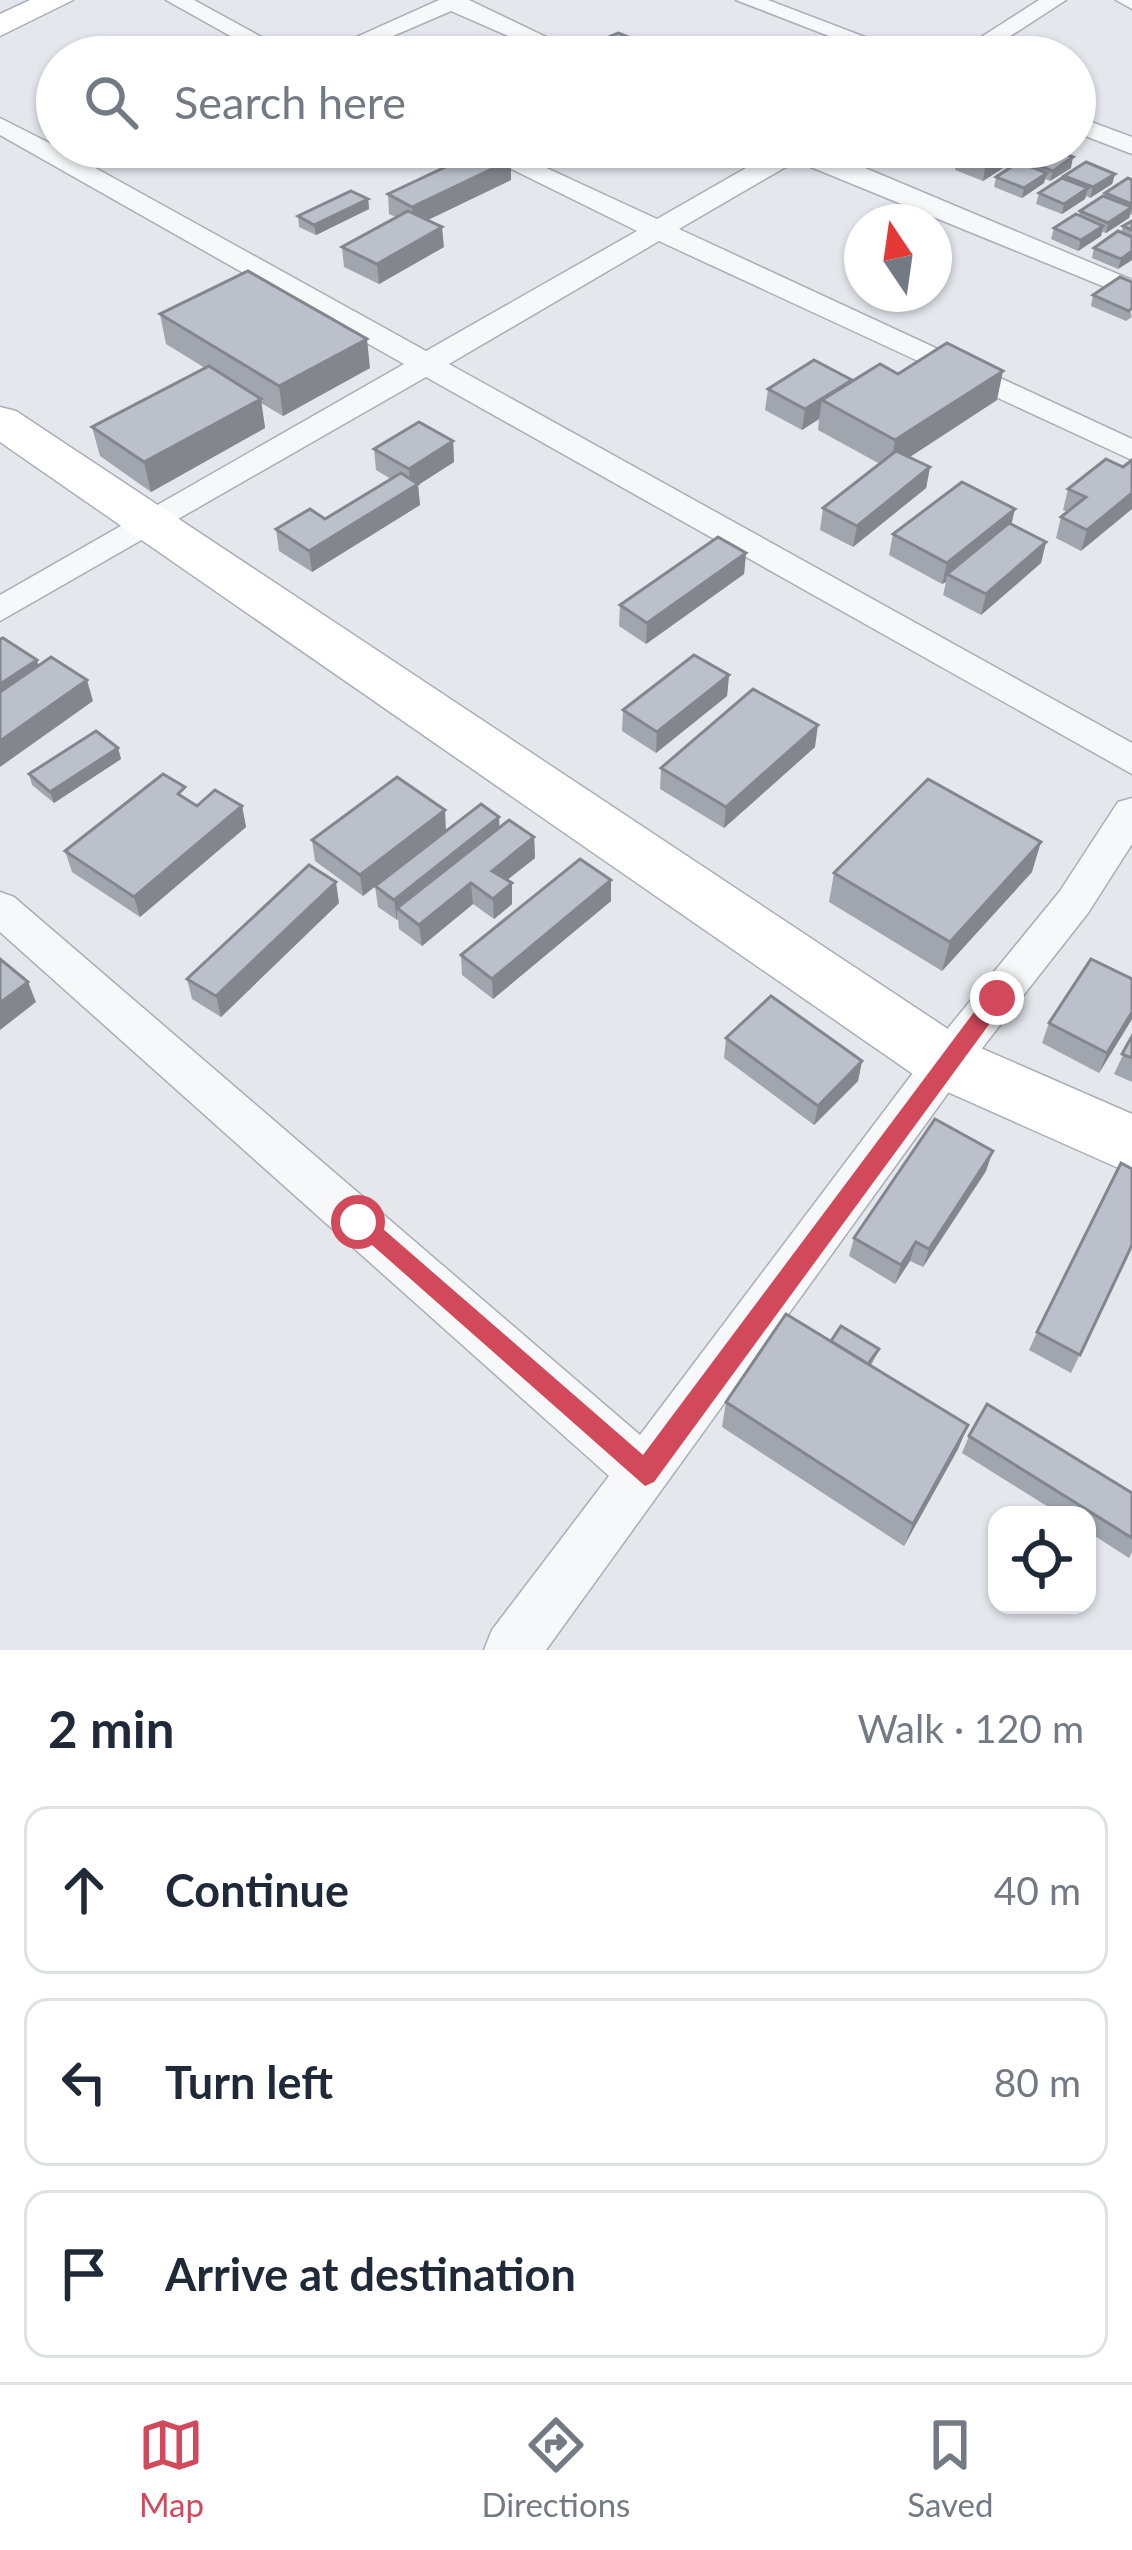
<!DOCTYPE html>
<html lang="en">
<head>
<meta charset="utf-8">
<style>
	:root { --surface:#fff; --page:#f6f6f7; --text:#1f2937; --muted:#747a83; --line:#e0e1e3; --accent:#d1495b }
	body { margin:0; font-family:Lato,sans-serif; background:var(--page); color:var(--text) }
	.controls { position:absolute; right:36px; bottom:36px; display:grid; overflow:hidden; border-radius:24px; box-shadow:0 3px 9px #0004 }
	.controls button { width:108px; height:108px; display:grid; place-items:center; padding:0; border:0; border-bottom:3px solid var(--line); background:var(--surface); color:var(--text); font:60px sans-serif }
	.compass { position:absolute; left:844px; top:204px; width:108px; height:108px; border-radius:50%; background:var(--surface); box-shadow:0 3px 9px #0004; rotate:347deg }
	.stop { position:absolute; width:36px; height:36px; margin:-27px; border:9px solid #d1495b; border-radius:50%; background:#fff }
	.stop.end { background:#d1495b; border-color:#fff; box-shadow:0 3px 12px #0008 }
	.list { margin:0; padding:0; list-style:none }
	h2 { display:flex; justify-content:space-between; align-items:center; height:156px; margin:0; padding:0 48px; font-size:51px }
	h2 small { font-size:39px; font-weight:400; color:var(--muted) }
	.list li { display:grid; grid-template-columns:78px 1fr auto; gap:36px; align-items:center; box-sizing:border-box; height:168px; margin:0 24px 24px; padding:0 24px; border:3px solid var(--line); border-radius:24px }
	.list b { display:block; font-size:45px; white-space:nowrap }
	.list em { font-size:39px; font-style:normal; color:var(--muted) }
	.icon { flex:none; width:66px; height:66px; fill:none; stroke:currentColor; stroke-width:2; stroke-linecap:round; stroke-linejoin:round }
	.map { position:relative; flex:none; width:1132px; height:1650px; overflow:hidden }
	.search { position:absolute; background:var(--surface); box-shadow:0 3px 9px #0004; left:36px; right:36px; top:36px; height:132px; display:flex; align-items:center; gap:30px; box-sizing:border-box; padding:0 42px; border-radius:66px; color:var(--muted); font-size:45px }
	.sheet { height:732px; background:var(--surface) }
	nav { display:flex; justify-content:space-around; align-items:center; box-sizing:border-box; height:168px; border-top:3px solid var(--line); background:var(--surface); font-size:33px; color:var(--muted) }
	nav a { display:grid; justify-items:center; gap:6px }
	nav .on { color:var(--accent) }
	.map>svg:first-child { display:block }
	.lines { fill:none; stroke-linecap:round; stroke-linejoin:round }
	.street-casing { stroke:#a9aeb7; stroke-width:3 }
	.secondary-casing { stroke:#a9aeb7; stroke-width:3 }
	.street { fill:#f7f8fa; fill-rule:evenodd }
	.secondary { fill:#fff; fill-rule:evenodd }
	.wall { fill:#a1a5ae }
	.shaded-wall { fill:#83868d }
	.building { fill:#bbc0ca; stroke:#83868d; stroke-width:3 }
	.route { fill:#d1495b }
</style>
</head>
<body>
<div class="map">
<svg width="1132" height="1650" viewBox="0 0 1132 1650">
	<rect width="100%" height="100%" fill="#e4e7ec"/>
	<g class="lines">
		<g class="street-casing">
			<g id="street">
				<path d="M166,0h28l104,57h-30z"/>
				<path d="M439,0h30l119,57h-32l-105,-46 -107,46h-32z"/>
				<path d="M736,0h32l149,57h-34z"/>
				<path d="M1039,0h27l-88,57h-28z"/>
				<path d="M1116,0h16v9z"/>
				<path d="M1075,116l57,21v17l-57,-22z"/>
				<path d="M0,118l71,36 18,-7h35l-34,18 336,186 211,-120 -170,-84h34l156,72 117,-67 -4,-5h45l317,133v18l-336,-137 -117,68 453,210v21l-473,-219 -210,123 683,379v31l-706,-397 -426,244v-26l404,-231 -404,-229z"/>
				<path d="M1132,798v46l-44,69 -127,162 -415,575h-62l8,-20 117,-154 -609,-544v-40l14,5 626,538 291,-386 129,-158 58,-89z"/>
			</g>
		</g>
		<g class="secondary-casing">
			<g id="secondary">
				<path d="M30,0h43l-73,36v-22z"/>
				<path d="M0,407l16,4 953,632 163,71v60l-209,-93 -923,-639z"/>
			</g>
		</g>
		<use href="#street" class="street"/>
		<use href="#secondary" class="secondary"/>
	</g>
	<g class="wall">
		<path d="M604,39l31,11 -14,6 -17,-7z"/>
		<path d="M959,150l69,2 -45,29 -28,-11z"/>
		<path d="M511,160v20l-83,40 16,27 -65,37 -35,-17 -2,-20 54,-30 -7,-3 -1,-20z"/>
		<path d="M1023,160l48,8 -21,13 -5,-2 -1,4 -22,15 -28,-11 2,-10 26,-14z"/>
		<path d="M1115,174l-3,10 -22,14 -4,-2 -1,3 -23,15 -26,-10 3,-11 25,-14v-3z"/>
		<path d="M1132,180v35l-2,-1 -1,4 -23,15 -4,-1 -1,4 -23,15 -27,-12 3,-11 25,-13 1,-4 24,-15 1,-3z"/>
		<path d="M368,199l1,10 -53,26 -17,-8 -1,-11z"/>
		<path d="M1132,221v39l-14,9 -26,-11 2,-10 27,-15 2,-7z"/>
		<path d="M1120,277l12,40 -6,4 -35,-15 2,-11z"/>
		<path d="M160,314l210,54 -87,48 -22,-13 4,25 -114,64 -51,-36 -8,-29 113,-59 -39,-24z"/>
		<path d="M898,374l99,26 -88,57 21,10 -4,21 -73,59 -33,-17 3,-22 57,-44 -62,-34 1,-11 -17,11 -37,-20 3,-21z"/>
		<path d="M453,441l1,21 -36,23 2,20 -108,67 -33,-21 -3,-22 49,-10 66,-40 -15,-9 -2,-21z"/>
		<path d="M1123,467l-42,84 -25,-13 5,-21 6,-5 -4,-2 5,-21z"/>
		<path d="M1012,524l34,18 -5,21 -60,52 -38,-20 3,-13 -4,2 -53,-29 4,-21z"/>
		<path d="M746,553l-2,21 -98,70 -27,-18 1,-21z"/>
		<path d="M729,675l-2,21 -71,57 -34,-22 1,-21z"/>
		<path d="M815,747l-91,81 -64,-39 1,-21z"/>
		<path d="M118,748l3,11 -67,44 -22,-18 -3,-11z"/>
		<path d="M188,800l9,6h45l4,21 -106,90 -68,-45 -7,-21z"/>
		<path d="M500,827l34,10 1,21 -28,22 5,24 -18,15 -21,-15 -51,42 -23,-17 -1,-10 -1,1 -19,-13 -3,-21 -12,10 -48,-35 -3,-21z"/>
		<path d="M1032,872l-90,99 -113,-69 5,-29z"/>
		<path d="M611,880v21l-118,98 -31,-24 -1,-20z"/>
		<path d="M339,903l-118,114 -29,-18 -5,-20z"/>
		<path d="M1132,1019l-33,54 -57,-30 7,-20z"/>
		<path d="M1132,1036v46l-18,-8z"/>
		<path d="M726,1038l136,23 -4,20 -44,44 -90,-67z"/>
		<path d="M986,1171l-63,96 -13,-6 -15,23 -46,-28 5,-18z"/>
		<path d="M1132,1245l-61,128 -42,-23 8,-18z"/>
		<path d="M831,1341l48,8 -8,17 97,59 -10,24 -54,97 -182,-119 4,-25z"/>
		<path d="M969,1436l163,57v59l-3,6 -42,-27v-16h-26l-99,-62z"/>
	</g>
	<g class="shaded-wall">
		<path d="M636,40l-1,10 -14,6v-10z"/>
		<path d="M1008,147h21l-1,5 -45,29 3,-20z"/>
		<path d="M1073,157l-2,11 -21,13 3,-10z"/>
		<path d="M511,160v20l-98,47 -1,-20z"/>
		<path d="M1047,173l-3,10 -22,15 2,-10z"/>
		<path d="M1115,174l-3,10 -22,14 3,-11z"/>
		<path d="M1088,188l-3,11 -23,15 2,-10z"/>
		<path d="M368,199l1,10 -53,26 -2,-10z"/>
		<path d="M1132,207l-3,11 -23,15 2,-10z"/>
		<path d="M1103,226l-2,10 -23,15 3,-11z"/>
		<path d="M442,227l2,20 -65,37 -2,-20z"/>
		<path d="M1132,251v9l-14,9 3,-10z"/>
		<path d="M367,339l3,29 -87,48 -4,-30z"/>
		<path d="M1003,371l-6,29 -107,70 5,-30z"/>
		<path d="M852,380l-30,20 -3,19 -17,11 3,-21z"/>
		<path d="M261,399l4,29 -114,64 -7,-30z"/>
		<path d="M453,441l1,21 -36,23 2,20 -108,67 -3,-21 101,-62 -1,-20z"/>
		<path d="M930,467l-4,21 -73,59 4,-21z"/>
		<path d="M1132,493v16l-51,42 6,-21z"/>
		<path d="M1015,509l-5,21 -63,44 -1,8 -4,2 5,-21z"/>
		<path d="M1046,542l-5,21 -60,52 5,-21z"/>
		<path d="M746,553l-2,21 -98,70 1,-21z"/>
		<path d="M37,660l6,21 -43,29v-26z"/>
		<path d="M729,675l-2,21 -71,57 1,-21z"/>
		<path d="M87,680l6,21 -93,66v-26z"/>
		<path d="M818,725l-3,22 -91,81 2,-21z"/>
		<path d="M118,748l3,11 -67,44 -4,-11z"/>
		<path d="M242,806l4,21 -106,90 -6,-20z"/>
		<path d="M445,810l1,21 -83,65 -3,-21z"/>
		<path d="M499,817l1,21 -103,70v12l-3,-20z"/>
		<path d="M534,837l1,21 -42,33 -1,-20z"/>
		<path d="M1041,842l-9,30 -90,99 8,-29z"/>
		<path d="M611,880v21l-118,98 -1,-20z"/>
		<path d="M336,882l3,21 -118,114 -5,-21z"/>
		<path d="M471,883l2,21 -51,42 -3,-21z"/>
		<path d="M512,883v21l-18,15 -1,-20z"/>
		<path d="M28,982l8,20 -36,28v-27z"/>
		<path d="M1132,1012v7l-33,54 8,-20z"/>
		<path d="M862,1061l-4,20 -44,44 4,-19z"/>
		<path d="M993,1151l-7,20 -63,96 6,-18z"/>
		<path d="M916,1242l-6,19 -15,23 6,-19z"/>
		<path d="M968,1425l-10,24 -54,97 9,-22z"/>
	</g>
	<g class="building">
		<path d="M618,33l18,7 -15,6 -17,-7z"/>
		<path d="M964,147h44l-22,14 -27,-11z"/>
		<path d="M1042,147h3l28,10 -20,14 -30,-11z"/>
		<path d="M486,148l25,12 -99,47 -24,-13z"/>
		<path d="M1019,162l28,11 -23,15 -28,-11z"/>
		<path d="M1086,162l29,12 -22,13 -29,-11z"/>
		<path d="M1062,178l26,10 -24,16 -25,-11z"/>
		<path d="M1128,178l4,2v24l-27,-11z"/>
		<path d="M351,191l17,8 -54,26 -16,-9z"/>
		<path d="M1103,196l29,11 -24,16 -28,-12z"/>
		<path d="M408,211l34,16 -65,37 -35,-17z"/>
		<path d="M1076,214l27,12 -22,14 -27,-12z"/>
		<path d="M1132,221v9l-9,-4z"/>
		<path d="M1118,231l14,6v14l-11,8 -27,-11z"/>
		<path d="M248,271l119,68 -88,47 -119,-72z"/>
		<path d="M1120,277l12,5v26l-3,3 -36,-16z"/>
		<path d="M947,343l56,28 -108,69 -73,-40 58,-36 18,10z"/>
		<path d="M814,360l38,20 -47,29 -37,-20z"/>
		<path d="M209,366l52,33 -117,63 -52,-35z"/>
		<path d="M419,422l34,19 -44,28 -35,-20z"/>
		<path d="M896,451l34,16 -73,59 -34,-18z"/>
		<path d="M1106,459l17,8 9,-7v33l-45,37 -26,-13 25,-20 -18,-8z"/>
		<path d="M401,473l17,11 -109,67 -33,-22 34,-20 15,10z"/>
		<path d="M962,482l53,27 -68,54 -54,-29z"/>
		<path d="M1009,523l37,19 -60,52 -39,-20z"/>
		<path d="M718,537l28,16 -99,70 -27,-18z"/>
		<path d="M3,638l34,22 -37,24v-45z"/>
		<path d="M694,655l35,20 -72,57 -34,-22z"/>
		<path d="M51,657l36,23 -87,61v-49z"/>
		<path d="M753,689l65,36 -92,82 -65,-39z"/>
		<path d="M96,731l22,17 -68,44 -21,-18z"/>
		<path d="M163,774l22,13 -7,7 19,12 18,-16 27,16 -108,91 -69,-46z"/>
		<path d="M397,777l48,33 -85,65 -48,-35z"/>
		<path d="M928,779l113,63 -91,100 -116,-69z"/>
		<path d="M481,804l18,13 -105,83 -19,-14z"/>
		<path d="M509,820l25,17 -42,34 20,12 -19,16 -22,-16 -52,42 -22,-17z"/>
		<path d="M580,859l31,21 -119,99 -31,-24z"/>
		<path d="M309,865l27,17 -120,114 -29,-17z"/>
		<path d="M0,959l28,23 -28,21z"/>
		<path d="M1091,959l41,20v33l-25,41 -58,-30z"/>
		<path d="M771,996l91,65 -44,45 -92,-68z"/>
		<path d="M1132,1036v22l-10,-4z"/>
		<path d="M935,1119l58,32 -64,98 -13,-7 -15,23 -47,-27z"/>
		<path d="M1121,1163l11,6v76l-52,110 -43,-23z"/>
		<path d="M786,1314l182,111 -55,99 -187,-122z"/>
		<path d="M841,1326l38,23 -11,15 -37,-23z"/>
		<path d="M987,1404l145,89v45l-163,-102z"/>
	</g>
	<path class="route" d="M997,990l11,8 -4,6 -350,478 -9,4 -299,-264 4,-7h17l276,240 346,-463z"/>
</svg>
<div class="controls">
<button><svg class="icon" aria-label="locate" viewBox="0 0 24 24"><circle cx="12" cy="12" r="6"/><path d="M12 2v4M12 18v4M2 12h4M18 12h4"/></svg></button>
</div>
<svg class="compass" viewBox="-18 -18 36 36"><path d="M0-13l5 13h-10z" fill="#e53935"/><path d="M0 13l5-13h-10z" fill="#747a83"/></svg>
<div class="stop" style="left:358px;top:1222px"></div>
<div class="stop end" style="left:997px;top:998px"></div>
<div class="search"><svg class="icon" aria-label="search" viewBox="0 0 24 24"><circle cx="10" cy="10" r="6"/><path d="M15 15l6 6"/></svg>Search here</div>
</div>
<section class="sheet">
<h2>2 min<small>Walk · 120 m</small></h2>
<ul class="list">
<li><svg class="icon" aria-label="ahead" viewBox="0 0 24 24"><path d="M12 20V5M6 11l6-6 6 6"/></svg><div><b>Continue</b></div><em>40 m</em></li>
<li><svg class="icon" aria-label="left" viewBox="0 0 24 24"><path d="M17 20v-9H6M10 6l-5 5 5 5"/></svg><div><b>Turn left</b></div><em>80 m</em></li>
<li><svg class="icon" aria-label="arrive" viewBox="0 0 24 24"><path d="M6 21V4h12l-3 4 3 4H6"/></svg><div><b>Arrive at destination</b></div></li>
</ul>
</section>
<nav>
<a class="on"><svg class="icon" aria-label="map" viewBox="0 0 24 24"><path d="M3 6l6-2 6 2 6-2v14l-6 2-6-2-6 2zM9 4v14M15 6v14"/></svg>Map</a>
<a><svg class="icon" aria-label="directions" viewBox="0 0 24 24"><path d="M12 3l9 9-9 9-9-9zM9 14v-3h6M13 9l2 2-2 2"/></svg>Directions</a>
<a><svg class="icon" aria-label="saved" viewBox="0 0 24 24"><path d="M7 4h10v16l-5-4-5 4z"/></svg>Saved</a>
</nav>
</body>
</html>
